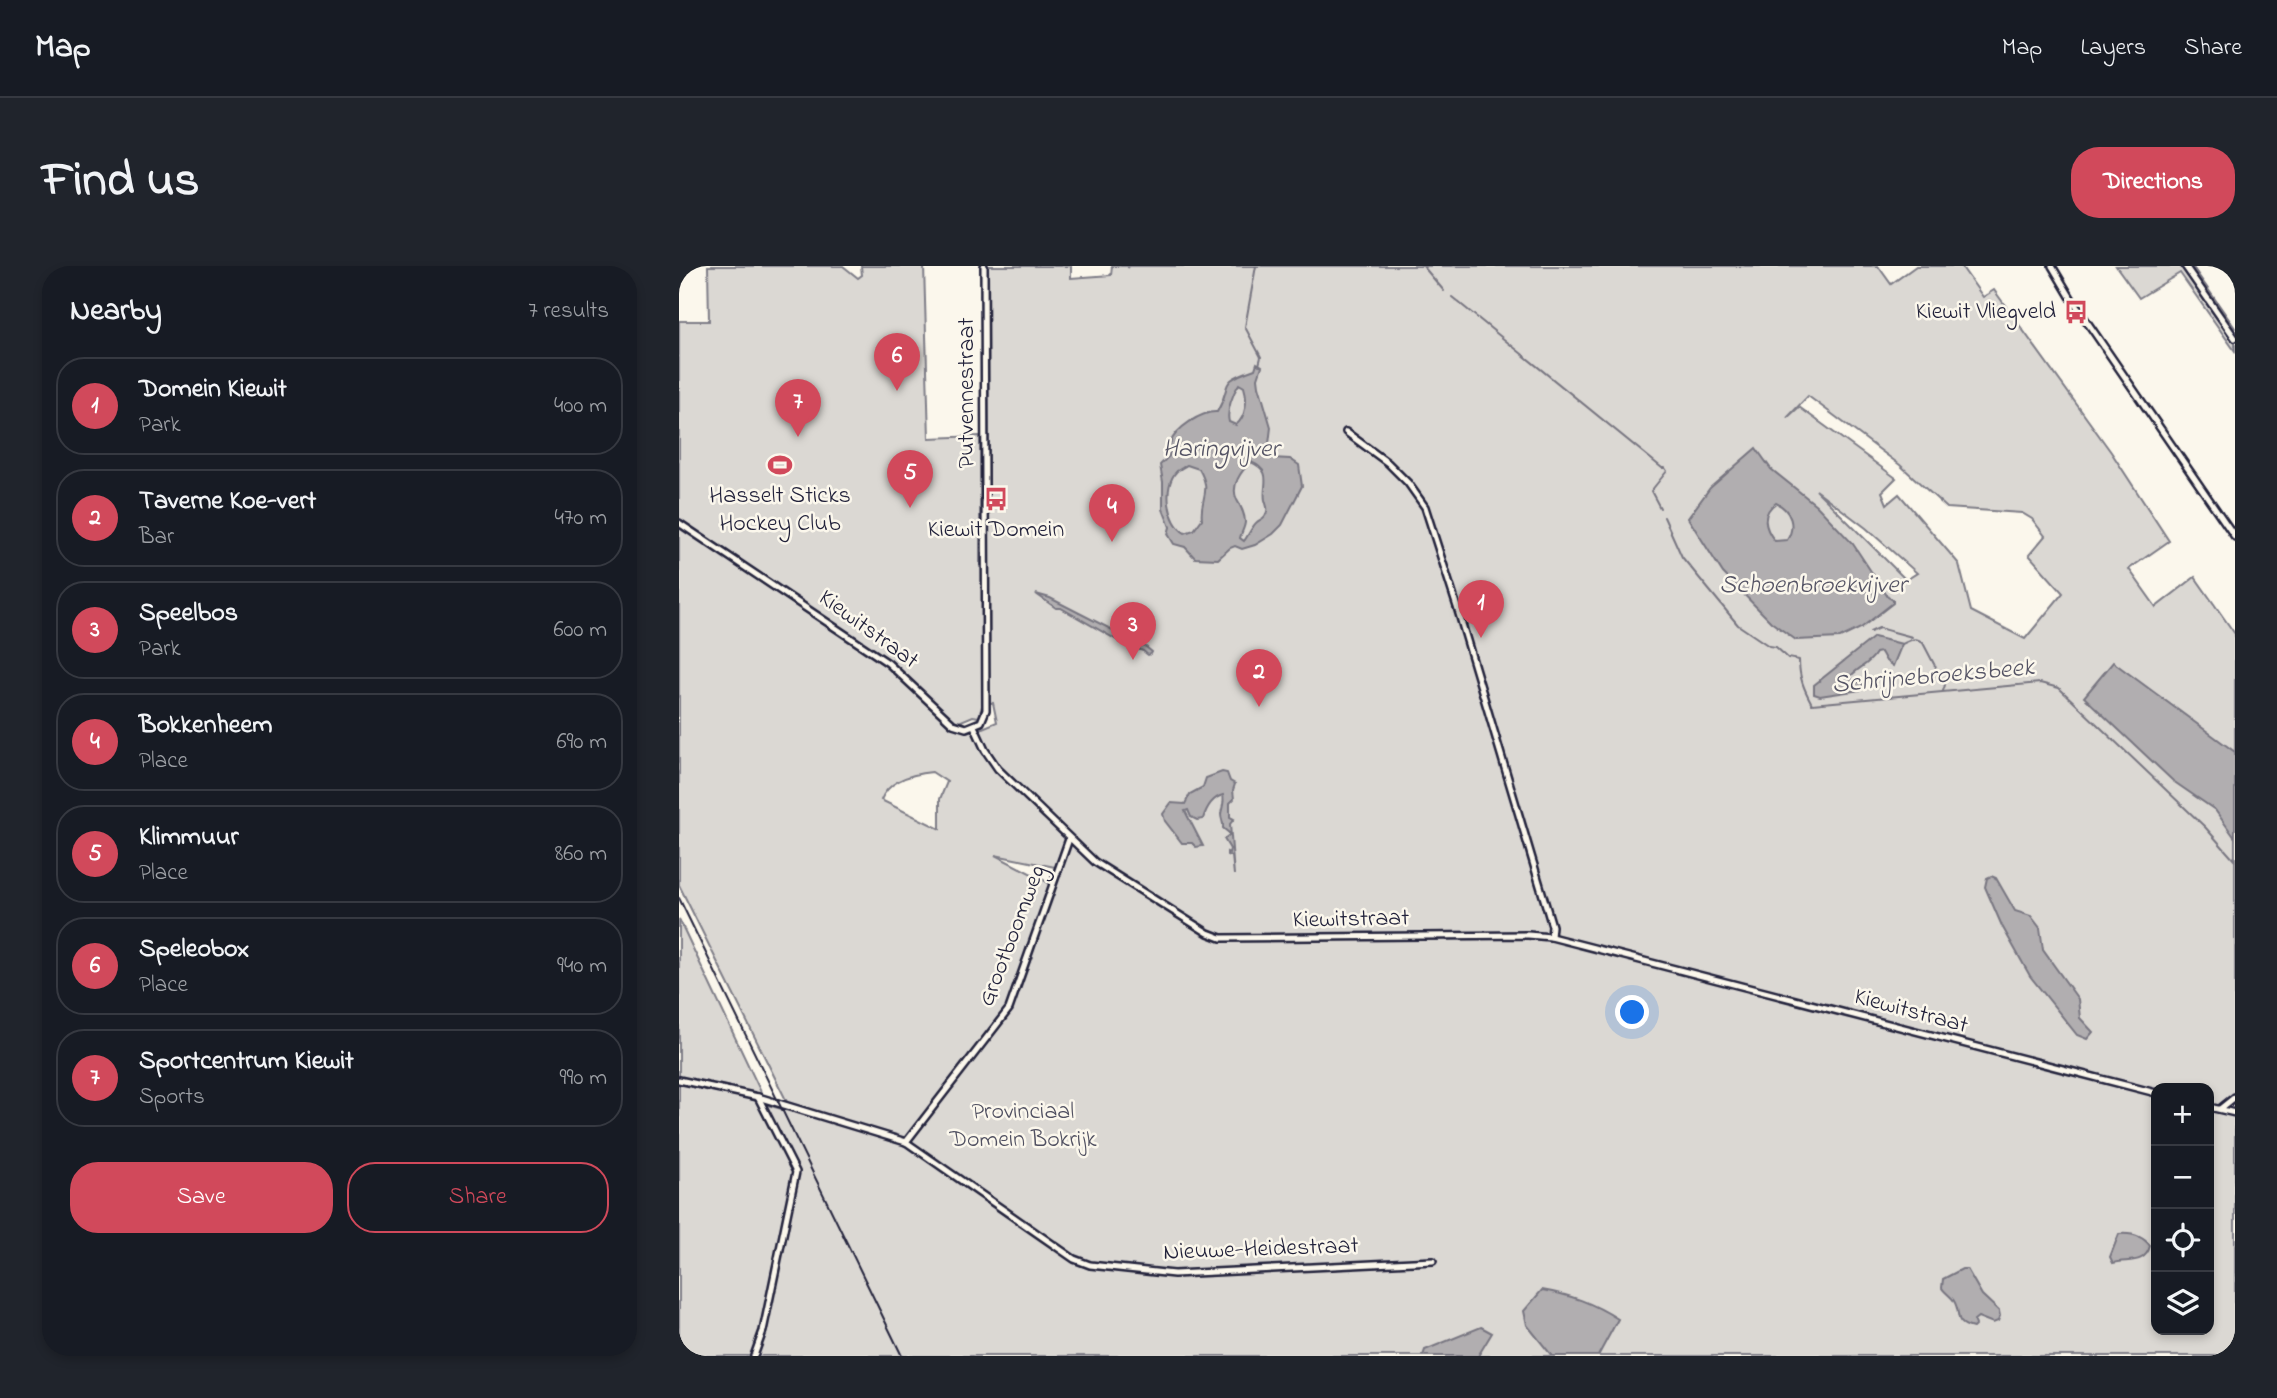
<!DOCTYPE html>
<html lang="en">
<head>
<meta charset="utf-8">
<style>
	:root { --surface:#171b24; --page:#20242c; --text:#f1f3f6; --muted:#9ea1a6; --line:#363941; --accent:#d1495b }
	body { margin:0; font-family:"Indie Flower",sans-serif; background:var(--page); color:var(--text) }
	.controls { position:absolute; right:21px; bottom:21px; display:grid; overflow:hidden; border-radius:14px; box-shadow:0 4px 10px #0003 }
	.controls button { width:63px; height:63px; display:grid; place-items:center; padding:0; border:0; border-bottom:2px solid var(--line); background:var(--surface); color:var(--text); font:35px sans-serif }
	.you { position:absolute; left:954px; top:747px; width:24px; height:24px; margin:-18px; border:5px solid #fff; border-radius:50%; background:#1a73e8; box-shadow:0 0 0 10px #1a73e833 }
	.badge { display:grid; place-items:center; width:46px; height:46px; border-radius:50%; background:var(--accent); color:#fff; font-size:23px; font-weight:700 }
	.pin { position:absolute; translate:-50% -58px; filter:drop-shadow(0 2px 4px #0008) }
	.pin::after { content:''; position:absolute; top:37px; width:24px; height:21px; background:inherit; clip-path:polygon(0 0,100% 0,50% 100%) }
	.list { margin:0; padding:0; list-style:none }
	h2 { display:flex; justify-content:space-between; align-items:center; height:91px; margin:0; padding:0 28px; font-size:30px }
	h2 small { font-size:23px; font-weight:400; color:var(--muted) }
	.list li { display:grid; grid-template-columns:46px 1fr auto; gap:21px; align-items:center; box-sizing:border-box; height:98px; margin:0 14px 14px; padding:0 14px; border:2px solid var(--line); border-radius:28px }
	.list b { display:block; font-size:26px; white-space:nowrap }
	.list p { margin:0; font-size:23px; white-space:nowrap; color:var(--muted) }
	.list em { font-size:23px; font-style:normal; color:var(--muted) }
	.actions { display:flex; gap:14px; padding:21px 28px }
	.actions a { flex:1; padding:16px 0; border:2px solid var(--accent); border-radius:28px; text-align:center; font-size:24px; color:var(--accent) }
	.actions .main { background:var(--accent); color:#fff }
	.icon { flex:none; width:38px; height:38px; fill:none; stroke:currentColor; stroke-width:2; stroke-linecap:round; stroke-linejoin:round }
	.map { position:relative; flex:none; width:1556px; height:1090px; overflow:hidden; border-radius:28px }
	header { display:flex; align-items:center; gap:42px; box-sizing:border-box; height:98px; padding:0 35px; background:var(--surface); border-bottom:2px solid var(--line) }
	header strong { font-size:33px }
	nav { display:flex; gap:38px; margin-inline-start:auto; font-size:24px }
	.intro { display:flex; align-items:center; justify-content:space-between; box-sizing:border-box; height:168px; padding:0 42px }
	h1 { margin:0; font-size:49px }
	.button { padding:18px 32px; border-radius:28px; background:var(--accent); color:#fff; font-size:24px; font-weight:700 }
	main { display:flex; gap:42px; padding:0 42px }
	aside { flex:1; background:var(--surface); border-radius:28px; box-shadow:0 4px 10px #0003 }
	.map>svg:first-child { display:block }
	.green { fill:#dbd8d3; stroke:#7e7d87; stroke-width:2; fill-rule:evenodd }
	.water { fill:#b1aeb0; stroke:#787681; stroke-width:2; fill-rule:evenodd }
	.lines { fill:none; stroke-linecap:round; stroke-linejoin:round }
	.stream { stroke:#787681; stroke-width:2 }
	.street-casing { stroke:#22223b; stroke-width:10 }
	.street { stroke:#fbf7ec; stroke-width:5 }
	.rail { stroke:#22223b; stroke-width:2 }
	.labels { text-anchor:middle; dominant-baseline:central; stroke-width:5; stroke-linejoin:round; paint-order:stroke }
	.poi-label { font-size:24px; fill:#22223b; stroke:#fbf7ec }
	.street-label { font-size:24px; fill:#22223b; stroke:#fbf7ec }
	.park-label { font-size:24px; fill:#505061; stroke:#fbf7ec }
	.water-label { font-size:26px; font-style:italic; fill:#545364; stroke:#fbf7ec }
</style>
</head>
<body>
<header>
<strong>Map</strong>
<nav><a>Map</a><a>Layers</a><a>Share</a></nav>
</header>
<div class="intro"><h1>Find us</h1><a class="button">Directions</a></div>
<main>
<aside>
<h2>Nearby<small>7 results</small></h2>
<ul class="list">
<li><span class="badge">1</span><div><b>Domein Kiewit</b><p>Park</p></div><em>400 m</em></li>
<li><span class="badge">2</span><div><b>Taverne Koe-vert</b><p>Bar</p></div><em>470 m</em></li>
<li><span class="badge">3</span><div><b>Speelbos</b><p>Park</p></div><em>600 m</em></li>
<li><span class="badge">4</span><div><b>Bokkenheem</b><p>Place</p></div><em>690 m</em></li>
<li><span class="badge">5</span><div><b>Klimmuur</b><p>Place</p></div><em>860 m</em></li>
<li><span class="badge">6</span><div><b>Speleobox</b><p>Place</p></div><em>940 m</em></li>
<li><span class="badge">7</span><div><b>Sportcentrum Kiewit</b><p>Sports</p></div><em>990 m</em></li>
</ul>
<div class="actions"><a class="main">Save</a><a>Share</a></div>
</aside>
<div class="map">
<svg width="1556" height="1090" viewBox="0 0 1556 1090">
	<rect width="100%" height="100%" fill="#fbf7ec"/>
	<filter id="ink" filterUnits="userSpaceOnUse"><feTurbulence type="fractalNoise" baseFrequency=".0143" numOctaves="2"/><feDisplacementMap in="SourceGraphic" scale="14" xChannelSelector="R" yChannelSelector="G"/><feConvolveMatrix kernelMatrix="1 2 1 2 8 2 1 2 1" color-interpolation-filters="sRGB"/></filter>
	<g filter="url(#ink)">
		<g class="green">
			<path d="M29,0h135l15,12 4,-3 -1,-9h63l5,172 51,-2v131l9,2 -1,-303h83v12l40,-3 1,-9h16v2l1,-2h749l13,18 25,-18h45l22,31 11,-7 117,162 58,89 -40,28 27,38 39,-30 40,57v473l-8,7 8,2v240h-1556v-437l88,186 25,7 -113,-227v-358l125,81 2,-4 -127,-85v-198h30zM1129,130l92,69 47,43 75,5 10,6 13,17 -16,19 34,38 -38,46 -54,-28 -12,-47 -60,-70 -12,10 -5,-12 14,-14 -97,-71 -12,11zM1137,224l50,38 51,45 -11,7zM304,436l10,1 4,19 -24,10 -12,-11 12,-5 6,1zM253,506l15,10 -7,17v30l-59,-29c8,-20 30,-26 51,-28zM316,589l60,12 -5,15 -1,1zM1477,822h53v242h-53z"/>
			<path d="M1437,0h66l53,77v8l-55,-78 -41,25z"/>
		</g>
		<g class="water">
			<path d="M578,97l5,3 -4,12 1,8 12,41 -2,17 3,14 18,1 9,6 3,21 -20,39 -9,9 -18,11 -13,4 -7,-3 -5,2 -12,11 -23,-1 -10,-11 -11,-3 -6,-10 2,-7 -7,-18v-27l-3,-17 9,-9c1,-4 0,-8 1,-12 5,-16 32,-33 47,-32 17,-29 -2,-29 38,-43zM560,118l5,3c4,12 2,30 -8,38l-7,-3c-3,-11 4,-29 10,-38zM572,196c23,10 11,23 14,38 2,7 4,10 0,16 -2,3 -6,4 -8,6 -5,4 -9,14 -13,19l-4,-3c1,-5 5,-11 5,-16 0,-8 -4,-15 -8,-22 -7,-14 4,-29 14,-38zM508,199l12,4c14,24 0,29 3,50l-8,11 -9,3c-17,-10 -23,-47 -8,-62 2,-1 8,-5 10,-6z"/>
			<path d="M1077,182l15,21 45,36 37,39 35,53 5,3v3l-32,25 -21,10 -44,2 -25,-18 -48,-49 -35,-55 22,-30zM1097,237c15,7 20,23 11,37l-12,1c-11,-13 -14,-28 1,-38z"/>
			<path d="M357,328l14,4 96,49 6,5 -1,2 -3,1 -5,-4 -19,-7 -63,-36h-5z"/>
			<path d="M1195,371l28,7 -9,22 -7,-5 -5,-9 -5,1c-7,12 -18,14 -27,25l15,6 -4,6 -40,6 -6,-2v-9z"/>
			<path d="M1434,396l122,90v86l-20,-28 -42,-29 -89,-84z"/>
			<path d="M543,506l5,1 3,8 5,3 -2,6 1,9 -4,4v14l4,2 -4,5 4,51 -2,-19 -5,-1v-3l2,1 1,-4 -6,-10 5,-4v-2l-6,-5c1,-6 -2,-8 -2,-14 1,-7 4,-12 2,-19 -11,3 -17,14 -20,24l-6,1 -6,-3 -3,-7 -3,1 18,35 -7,1 -4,-4h-10l-17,-22 -2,-7 8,-11 14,1 5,-10 13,-7 3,-9z"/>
			<path d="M1312,610l5,2 19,33 16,5 9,12 3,22 35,49 2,19 13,14 -6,7 -10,-4 -47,-59 -28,-50 -17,-39 2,-9z"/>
			<path d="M1440,968c12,-1 24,2 31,12 -5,19 -22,13 -37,17l-3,-6z"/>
			<path d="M1283,1003h5l15,26 17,16 1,5 -2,5 -5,2 -15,-6 -4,3 2,5 -3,3c-21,-5 -11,-14 -19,-27 -3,-5 -9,-8 -12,-13l1,-9z"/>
			<path d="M863,1024c29,5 51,13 76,29l-20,37h-46l-25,-31 -3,-14z"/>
			<path d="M802,1061l11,6 -14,23h-55l2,-6z"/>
		</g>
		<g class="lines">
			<g class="stream">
				<path d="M577,0l-11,61 16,30 -2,8"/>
				<path d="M744,0l21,25"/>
				<path d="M1513,0l43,62"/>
				<path d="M773,31l210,171h3l2,3 -16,20 9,17"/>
				<path d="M985,251l18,40 56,68 31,21 7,1 12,11 11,2c0,18 5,29 13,44l228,-21 19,5 146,139 30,34"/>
				<path d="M1191,366l9,-4 33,9"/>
				<path d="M1223,378c9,-4 14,-8 21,-1l22,42 -2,6"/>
			</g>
			<g class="street-casing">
				<g id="street">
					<path d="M1373,0l22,37 161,234"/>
					<path d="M1506,0l50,72"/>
					<path d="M667,166l42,31 20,20 17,24 32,100 95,319 -1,11"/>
					<path d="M0,257l209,140 65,61 13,4 15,-6 5,-12 -2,-444"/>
					<path d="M295,460l11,24 13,19 97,93 113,71 13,5 307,-3 23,2 605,156"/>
					<path d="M0,814l79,17 148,45 168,117 16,6 84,9 259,-13"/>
					<path d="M1530,841l26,6"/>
					<path d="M1541,843l15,-12"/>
					<path d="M227,876l103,-133 60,-170"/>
					<path d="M75,1090l9,-25 33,-159 -38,-75"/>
				</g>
			</g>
			<use href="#street" class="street"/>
			<path class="rail" d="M0,632l223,458"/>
		</g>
	</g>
	<defs>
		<g id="bus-bare" transform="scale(1.89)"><path d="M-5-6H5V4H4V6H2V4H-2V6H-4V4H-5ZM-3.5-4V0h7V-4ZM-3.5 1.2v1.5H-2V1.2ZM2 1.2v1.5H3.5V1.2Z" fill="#d1495b" stroke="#fbf7ec" stroke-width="2.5" paint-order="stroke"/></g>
		<g id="stadium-bare" transform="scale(1.89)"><path d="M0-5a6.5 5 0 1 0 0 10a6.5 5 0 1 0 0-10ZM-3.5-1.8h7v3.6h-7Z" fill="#d1495b" stroke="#fbf7ec" stroke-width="2.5" paint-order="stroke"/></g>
	</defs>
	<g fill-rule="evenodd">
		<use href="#bus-bare" x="1397" y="46"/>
		<use href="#stadium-bare" x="101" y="199"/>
		<use href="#bus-bare" x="317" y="233"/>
	</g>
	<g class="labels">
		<g class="poi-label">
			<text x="1377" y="46" text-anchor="end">Kiewit Vliegveld</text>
			<text x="101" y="230">Hasselt Sticks<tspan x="101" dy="28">Hockey Club</tspan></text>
			<text x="317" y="264">Kiewit Domein</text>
		</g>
		<g class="street-label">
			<text transform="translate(288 127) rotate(-90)">Putvennestraat</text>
			<text transform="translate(189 364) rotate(36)">Kiewitstraat</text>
			<text transform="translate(672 654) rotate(-1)">Kiewitstraat</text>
			<text transform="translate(334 670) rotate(-69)">Grootboomweg</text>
			<text transform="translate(1232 746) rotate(15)">Kiewitstraat</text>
			<text transform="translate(582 984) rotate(-2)">Nieuwe-Heidestraat</text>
		</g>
		<g class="park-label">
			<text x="344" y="846">Provinciaal<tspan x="344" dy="28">Domein Bokrijk</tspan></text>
		</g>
		<g class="water-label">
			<text x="542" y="184">Haringvijver</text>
			<text x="1134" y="320">Schoenbroekvijver</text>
			<text transform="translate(1254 411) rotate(-5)">Schrijnebroeksbeek</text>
		</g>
	</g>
</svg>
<div class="controls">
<button>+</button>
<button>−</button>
<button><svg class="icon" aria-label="locate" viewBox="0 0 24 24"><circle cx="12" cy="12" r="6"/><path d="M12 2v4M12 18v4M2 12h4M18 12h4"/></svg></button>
<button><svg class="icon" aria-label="layers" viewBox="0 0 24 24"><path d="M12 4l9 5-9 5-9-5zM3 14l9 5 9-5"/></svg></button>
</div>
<div class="you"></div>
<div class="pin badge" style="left:802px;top:372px">1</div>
<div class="pin badge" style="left:580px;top:441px">2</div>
<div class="pin badge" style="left:454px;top:394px">3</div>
<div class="pin badge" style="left:433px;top:276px">4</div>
<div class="pin badge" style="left:231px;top:242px">5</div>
<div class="pin badge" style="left:218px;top:125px">6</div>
<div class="pin badge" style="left:119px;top:171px">7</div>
</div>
</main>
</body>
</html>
